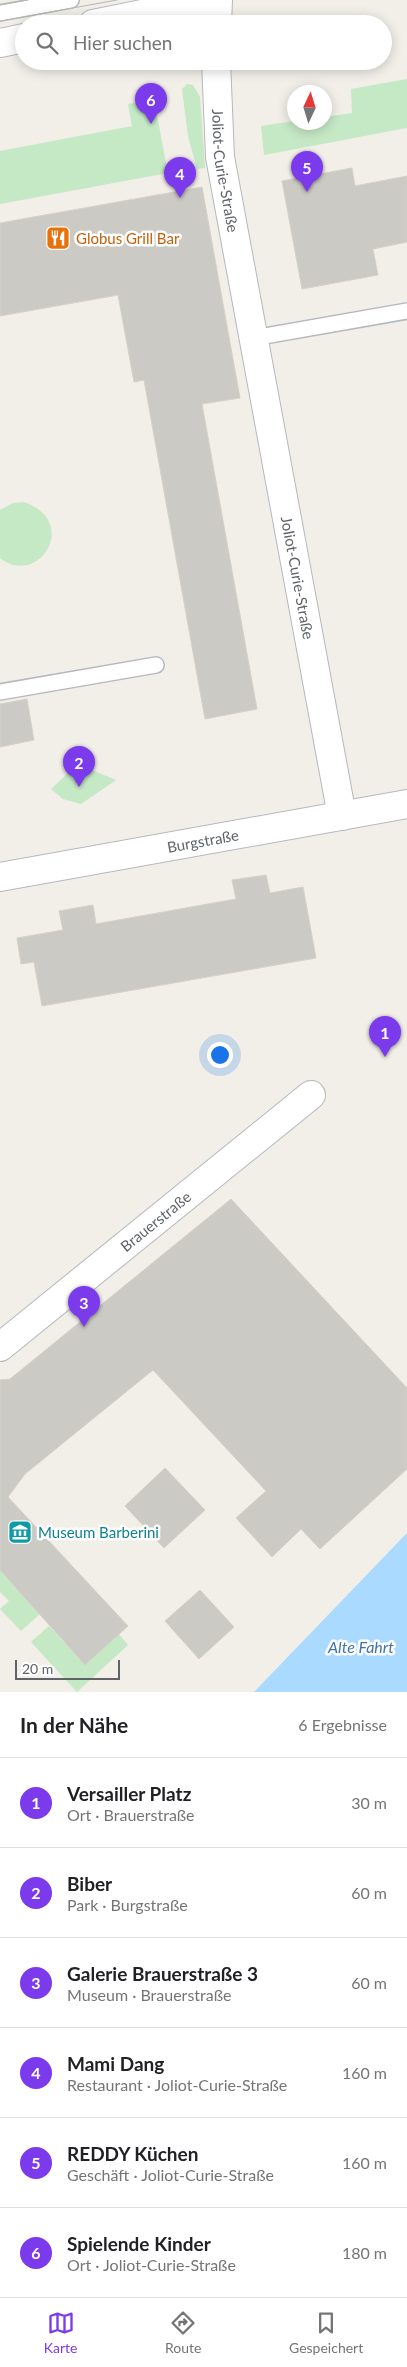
<!DOCTYPE html>
<html lang="de">
<head>
<meta charset="utf-8">
<style>
	:root { --surface:#fff; --page:#f6f6f6; --text:#202124; --muted:#757577; --line:#e0e0e0; --accent:#7c3aed }
	body { margin:0; font-family:Lato,sans-serif; background:var(--page); color:var(--text) }
	.compass { position:absolute; left:287px; top:85px; width:45px; height:45px; border-radius:50%; background:var(--surface); box-shadow:0 2px 12px #0003; rotate:4deg }
	.scale { position:absolute; left:15px; bottom:12px; width:105px; box-sizing:border-box; padding-left:5px; border:2px solid #5f6368; border-top:0; font-size:14px; line-height:18px; white-space:nowrap; color:#5f6368; -webkit-text-stroke:4px #fff; paint-order:stroke }
	.you { position:absolute; left:219px; top:1054px; width:18px; height:18px; margin:-12px; border:4px solid #fff; border-radius:50%; background:#1a73e8; box-shadow:0 0 0 8px #1a73e833 }
	.badge { display:grid; place-items:center; width:32px; height:32px; border-radius:50%; background:var(--accent); color:#fff; font-size:16px; font-weight:700 }
	.pin { position:absolute; translate:-50% -41px; filter:drop-shadow(0 1px 2px #0008) }
	.pin::after { content:''; position:absolute; top:26px; width:18px; height:15px; background:inherit; clip-path:polygon(0 0,100% 0,50% 100%) }
	.list { margin:0; padding:0; list-style:none }
	h2 { display:flex; justify-content:space-between; align-items:center; height:65px; margin:0; padding:0 20px; font-size:21px }
	h2 small { font-size:16px; font-weight:400; color:var(--muted) }
	.list li { display:grid; grid-template-columns:32px 1fr auto; gap:15px; align-items:center; box-sizing:border-box; height:90px; padding:0 20px; border-top:1px solid var(--line) }
	.list b { display:block; font-size:19px; white-space:nowrap }
	.list p { margin:0; font-size:16px; white-space:nowrap; color:var(--muted) }
	.list em { font-size:16px; font-style:normal; color:var(--muted) }
	.icon { flex:none; width:28px; height:28px; fill:none; stroke:currentColor; stroke-width:2; stroke-linecap:round; stroke-linejoin:round }
	.map { position:relative; flex:none; width:407px; height:1692px; overflow:hidden }
	.search { position:absolute; background:var(--surface); box-shadow:0 2px 12px #0003; left:15px; right:15px; top:15px; height:55px; display:flex; align-items:center; gap:12px; box-sizing:border-box; padding:0 18px; border-radius:28px; color:var(--muted); font-size:19px }
	.sheet { height:605px; background:var(--surface) }
	nav { display:flex; justify-content:space-around; align-items:center; box-sizing:border-box; height:70px; border-top:1px solid var(--line); background:var(--surface); font-size:14px; color:var(--muted) }
	nav a { display:grid; justify-items:center; gap:2px }
	nav .on { color:var(--accent) }
	.map>svg:first-child { display:block }
	.green { fill:#c5e8c5 }
	.water { fill:#aadaff }
	.building { fill:#cccac5; stroke:#d6d1c6 }
	.lines { fill:none; stroke-linecap:round; stroke-linejoin:round }
	.lane-casing { stroke:#b5b8bc; stroke-width:18 }
	.street-casing { stroke:#b5b8bc; stroke-width:30 }
	.secondary-casing { stroke:#b6babf; stroke-width:30 }
	.lane { stroke:#fff; stroke-width:15 }
	.street { stroke:#fff; stroke-width:28 }
	.secondary { stroke:#fff; stroke-width:28 }
	.tram { stroke:#b6b7b8; stroke-width:1 }
	.labels { text-anchor:middle; dominant-baseline:central; stroke-width:5; stroke-linejoin:round; paint-order:stroke }
	.street-label { font-size:15px; fill:#5f6368; stroke:#fff }
	.food-label { font-size:15px; fill:#c56008; stroke:#fff; text-anchor:start }
	.culture-label { font-size:15px; fill:#0d838f; stroke:#fff; text-anchor:start }
	.water-label { font-size:16px; font-style:italic; fill:#4174aa; stroke:#fff }
</style>
</head>
<body>
<div class="map">
<svg width="407" height="1692" viewBox="0 0 407 1692">
	<rect width="100%" height="100%" fill="#f1efe8"/>
	<g class="green">
		<path d="M407,79v49l-143,27 -3,-29 33,-5 30,1 1,-5 27,-4 -1,-24z"/>
		<path d="M187,84l6,1 7,12 5,71 -8,1 -9,-33 -6,-47z"/>
		<path d="M154,100l14,73 -168,31v-53l132,-25 -4,-22z"/>
		<path d="M24,502c57,20 14,86 -24,56v-48l13,-7z"/>
		<path d="M78,768l11,1 27,11 -35,24 -18,-5 -12,-10 17,-16z"/>
		<path d="M0,1570l40,44 -19,17 -21,-22 9,-8 -9,-9z"/>
		<path d="M49,1626l36,39 34,-31 9,11 -51,47 -46,-50z"/>
	</g>
	<path class="water" d="M407,1533v159h-153z"/>
	<g class="building">
		<path d="M352,168l3,18 52,-10v66l-34,7 5,26 -76,14 -20,-108z"/>
		<path d="M202,187l38,211 -38,6 55,305 -52,10 -61,-339 -10,2 -16,-87 -118,21v-93z"/>
		<path d="M27,699l7,41 -34,7v-43z"/>
		<path d="M266,875l4,18 33,-6 13,71 -274,48 -8,-44 -13,2 -4,-26 46,-8 -4,-19 34,-6 3,19 140,-25 -4,-19z"/>
		<path d="M231,1199l176,189v81l-87,80 -19,-20 -29,28 -36,-39 30,-27 -113,-121 -128,104 -17,23 120,129 -43,39 -85,-95v-190l10,-1z"/>
		<path d="M165,1468l40,42 -41,38 -39,-42z"/>
		<path d="M200,1590l34,37 -35,32 -34,-38z"/>
	</g>
	<g class="lines">
		<g class="lane-casing">
			<g id="lane">
				<path d="M0,13l71,-13"/>
				<path d="M253,338l154,-27"/>
				<path d="M0,692l156,-27"/>
			</g>
		</g>
		<g class="street-casing">
			<g id="street">
				<path d="M217,24l1,-24"/>
				<path id="s1" d="M216,61l4,96 122,659"/>
				<path id="s2" d="M0,877l407,-73"/>
				<path id="s3" d="M0,1347l311,-252"/>
			</g>
		</g>
		<g class="secondary-casing">
			<g id="secondary">
				<path d="M93,24l118,-24"/>
				<path d="M0,43l24,-5"/>
			</g>
		</g>
		<use href="#lane" class="lane"/>
		<use href="#street" class="street"/>
		<use href="#secondary" class="secondary"/>
		<g class="tram">
			<path d="M0,5l28,-5"/>
			<path d="M0,21l117,-21"/>
		</g>
	</g>
	<defs>
		<g id="restaurant-square" transform="scale(1.25)"><rect x="-9" y="-9" width="18" height="18" rx="4" fill="#e8710a" stroke="#fff"/><path d="M-5-6h1v4h1v-4h1v4h1v-4h1v5L-1.5 .5V6h-2V.5L-5-1ZM5-6V6H3V1.5H1.5Q1.5-4 5-6Z" fill="#fff"/></g>
		<g id="museum-square" transform="scale(1.25)"><rect x="-9" y="-9" width="18" height="18" rx="4" fill="#0f9aa8" stroke="#fff"/><path d="M0-6L6-3V-2H-6V-3ZM-5-1h2V3h-2ZM-1-1h2V3h-2ZM3-1h2V3H3ZM-6 4H6V6H-6Z" fill="#fff"/></g>
	</defs>
	<g fill-rule="evenodd">
		<use href="#restaurant-square" x="58" y="238"/>
		<use href="#museum-square" x="20" y="1532"/>
	</g>
	<g class="labels">
		<g class="street-label">
			<text stroke="none"><textPath href="#s1" startOffset="110">Joliot-Curie-Straße</textPath></text>
			<text stroke="none"><textPath href="#s1" startOffset="524">Joliot-Curie-Straße</textPath></text>
			<text stroke="none"><textPath href="#s2" startOffset="206">Burgstraße</textPath></text>
			<text stroke="none"><textPath href="#s3" startOffset="200">Brauerstraße</textPath></text>
		</g>
		<g class="food-label">
			<text x="76" y="238">Globus Grill Bar</text>
		</g>
		<g class="culture-label">
			<text x="38" y="1532">Museum Barberini</text>
		</g>
		<g class="water-label">
			<text x="361" y="1646">Alte Fahrt</text>
		</g>
	</g>
</svg>
<svg class="compass" viewBox="-18 -18 36 36"><path d="M0-13l5 13h-10z" fill="#e53935"/><path d="M0 13l5-13h-10z" fill="#757577"/></svg>
<div class="scale">20 m</div>
<div class="you"></div>
<div class="pin badge" style="left:385px;top:1057px">1</div>
<div class="pin badge" style="left:79px;top:787px">2</div>
<div class="pin badge" style="left:84px;top:1327px">3</div>
<div class="pin badge" style="left:180px;top:198px">4</div>
<div class="pin badge" style="left:307px;top:192px">5</div>
<div class="pin badge" style="left:151px;top:124px">6</div>
<div class="search"><svg class="icon" aria-label="search" viewBox="0 0 24 24"><circle cx="10" cy="10" r="6"/><path d="M15 15l6 6"/></svg>Hier suchen</div>
</div>
<section class="sheet">
<h2>In der Nähe<small>6 Ergebnisse</small></h2>
<ul class="list">
<li><span class="badge">1</span><div><b>Versailler Platz</b><p>Ort · Brauerstraße</p></div><em>30 m</em></li>
<li><span class="badge">2</span><div><b>Biber</b><p>Park · Burgstraße</p></div><em>60 m</em></li>
<li><span class="badge">3</span><div><b>Galerie Brauerstraße 3</b><p>Museum · Brauerstraße</p></div><em>60 m</em></li>
<li><span class="badge">4</span><div><b>Mami Dang</b><p>Restaurant · Joliot-Curie-Straße</p></div><em>160 m</em></li>
<li><span class="badge">5</span><div><b>REDDY Küchen</b><p>Geschäft · Joliot-Curie-Straße</p></div><em>160 m</em></li>
<li><span class="badge">6</span><div><b>Spielende Kinder</b><p>Ort · Joliot-Curie-Straße</p></div><em>180 m</em></li>
</ul>
</section>
<nav>
<a class="on"><svg class="icon" aria-label="map" viewBox="0 0 24 24"><path d="M3 6l6-2 6 2 6-2v14l-6 2-6-2-6 2zM9 4v14M15 6v14"/></svg>Karte</a>
<a><svg class="icon" aria-label="directions" viewBox="0 0 24 24"><path d="M12 3l9 9-9 9-9-9zM9 14v-3h6M13 9l2 2-2 2"/></svg>Route</a>
<a><svg class="icon" aria-label="saved" viewBox="0 0 24 24"><path d="M7 4h10v16l-5-4-5 4z"/></svg>Gespeichert</a>
</nav>
</body>
</html>
